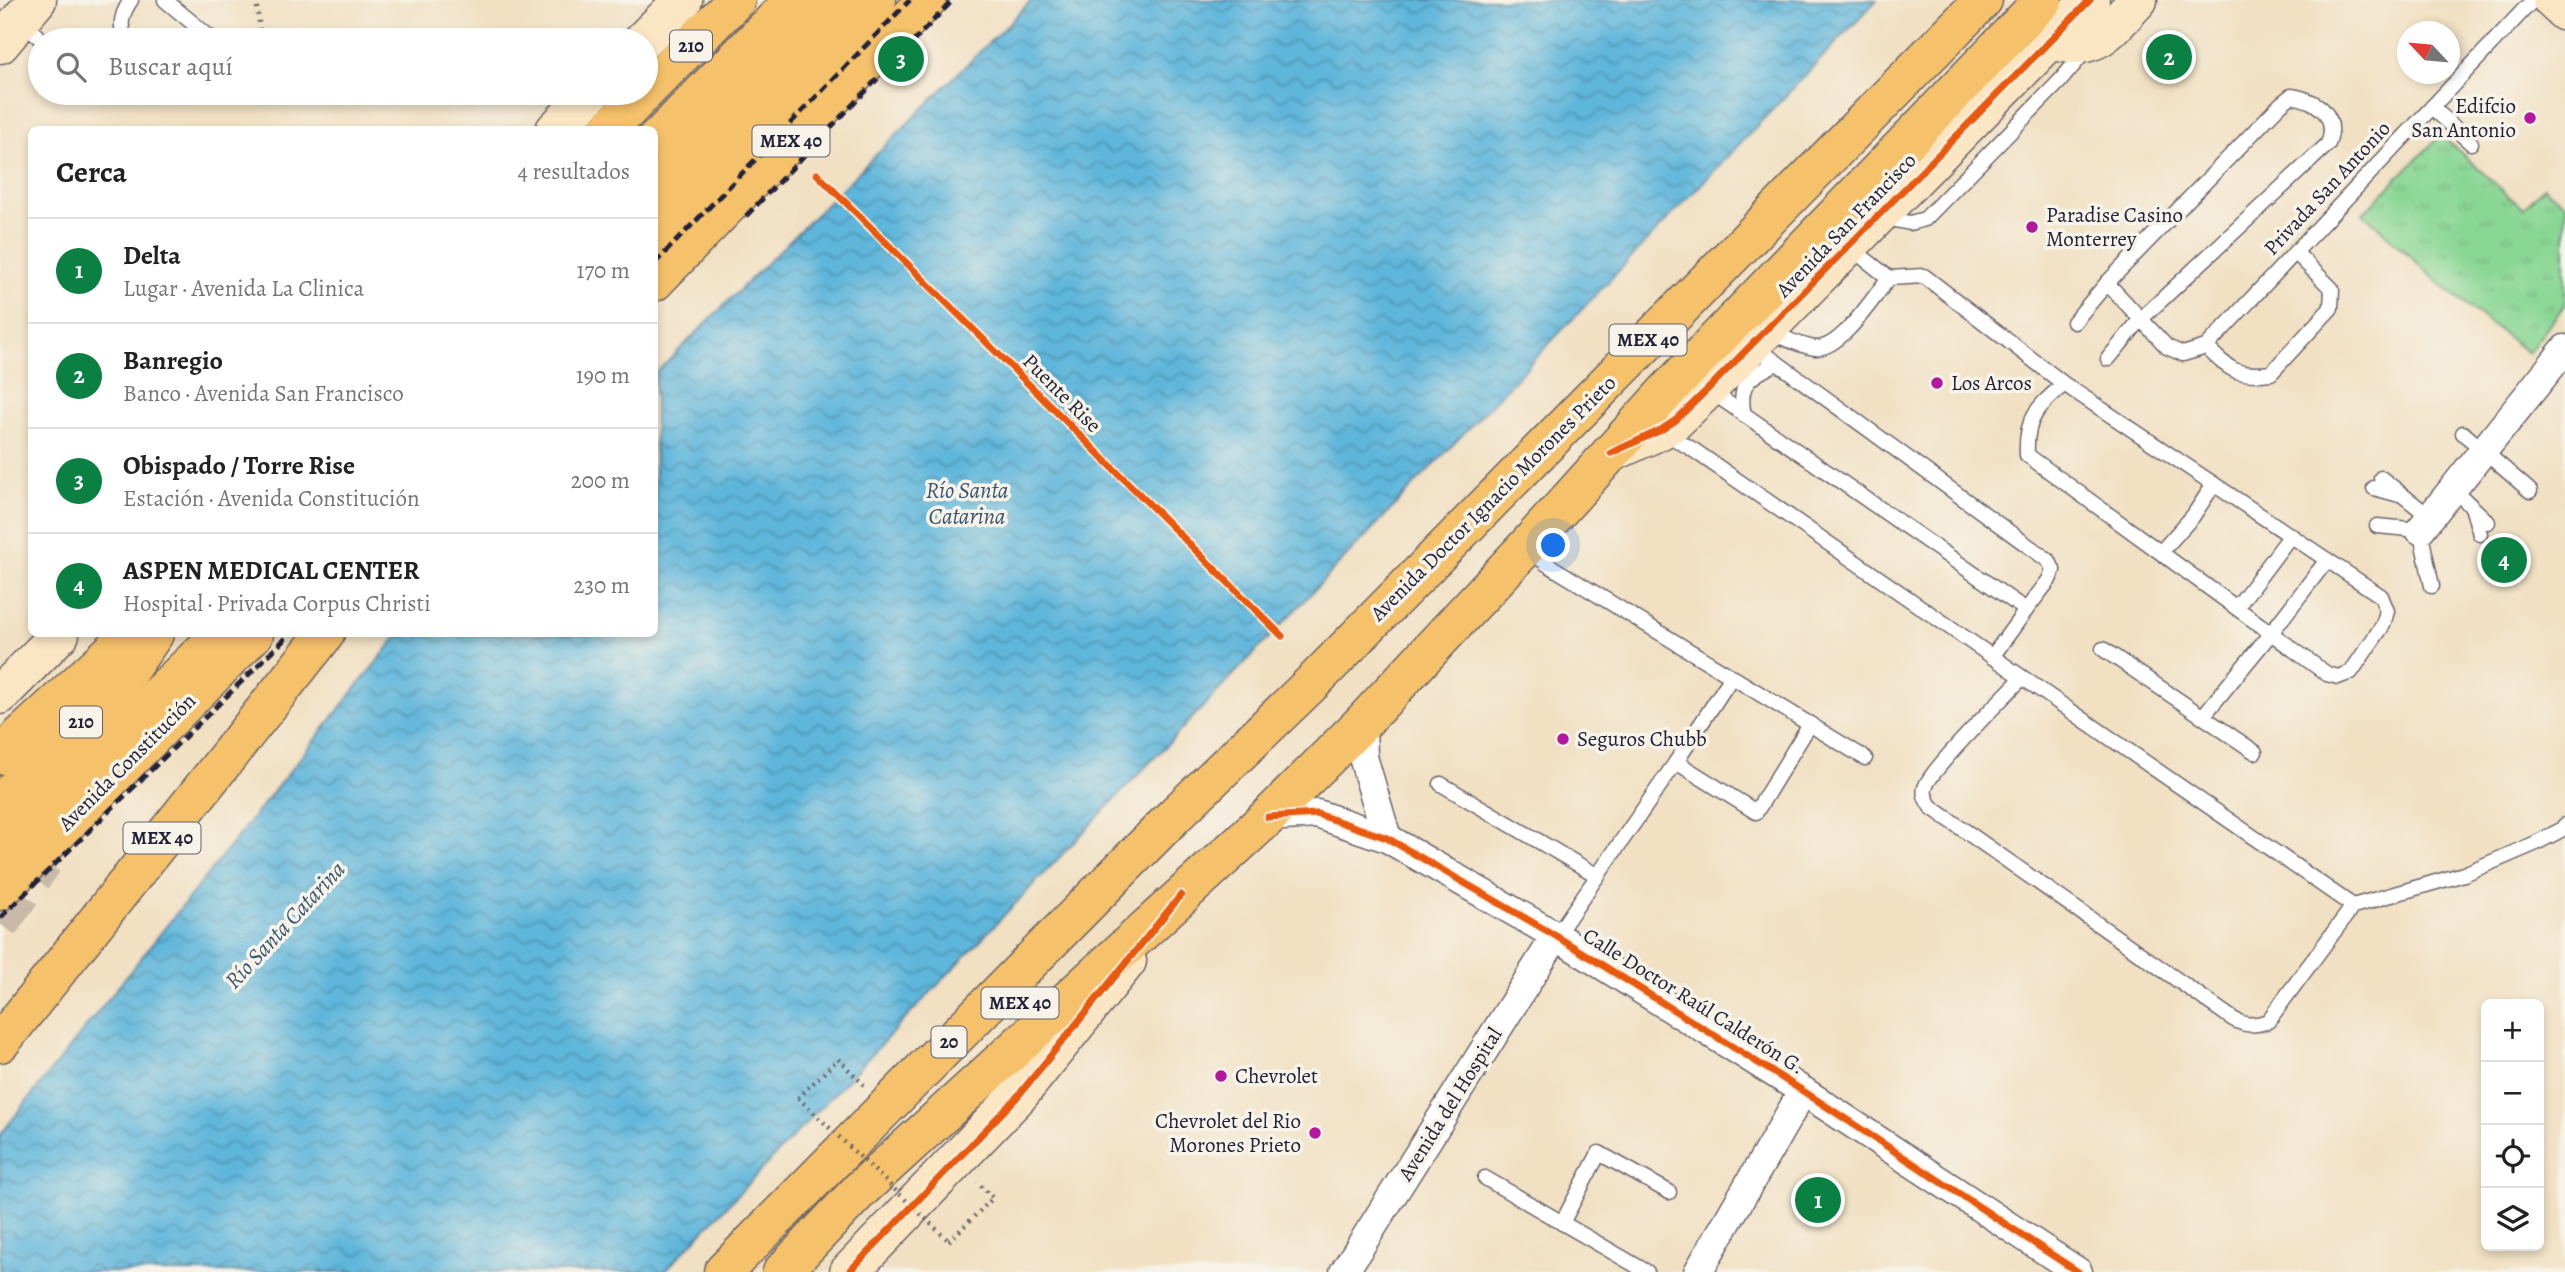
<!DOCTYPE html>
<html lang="es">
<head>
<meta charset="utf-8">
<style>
	:root { --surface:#fff; --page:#f2f2f2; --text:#222; --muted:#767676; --line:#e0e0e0; --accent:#0b8043 }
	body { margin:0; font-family:Alegreya,serif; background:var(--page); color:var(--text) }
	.controls { position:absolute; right:21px; bottom:21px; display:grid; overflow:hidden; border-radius:10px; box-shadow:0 4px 10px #0003 }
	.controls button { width:63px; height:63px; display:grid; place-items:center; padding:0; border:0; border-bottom:2px solid var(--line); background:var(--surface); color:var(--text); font:35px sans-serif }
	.compass { position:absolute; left:2397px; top:21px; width:63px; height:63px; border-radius:50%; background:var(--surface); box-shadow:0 4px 10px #0003; rotate:296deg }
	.you { position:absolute; left:1554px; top:546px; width:24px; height:24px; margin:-18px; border:5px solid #fff; border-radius:50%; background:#1a73e8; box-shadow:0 0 0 10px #1a73e833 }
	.badge { display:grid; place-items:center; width:46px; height:46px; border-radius:50%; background:var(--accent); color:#fff; font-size:23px; font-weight:700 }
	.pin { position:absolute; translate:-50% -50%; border:4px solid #fff; box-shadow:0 2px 7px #0006 }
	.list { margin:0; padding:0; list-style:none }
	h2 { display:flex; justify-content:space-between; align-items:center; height:91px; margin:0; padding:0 28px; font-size:30px }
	h2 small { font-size:23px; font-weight:400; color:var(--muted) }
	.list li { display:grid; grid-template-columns:46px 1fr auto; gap:21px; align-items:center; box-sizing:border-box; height:105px; padding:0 28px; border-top:2px solid var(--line) }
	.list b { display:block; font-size:26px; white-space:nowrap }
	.list p { margin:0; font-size:23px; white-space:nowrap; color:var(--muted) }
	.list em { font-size:23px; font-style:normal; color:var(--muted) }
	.icon { flex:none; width:38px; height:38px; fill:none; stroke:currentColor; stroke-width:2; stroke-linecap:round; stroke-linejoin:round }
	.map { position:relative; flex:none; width:2565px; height:1272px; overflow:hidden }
	.search { position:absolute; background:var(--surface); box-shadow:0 4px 10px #0003; left:28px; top:28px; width:630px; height:77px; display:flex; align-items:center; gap:18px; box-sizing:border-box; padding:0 24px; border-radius:38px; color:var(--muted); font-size:26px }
	.panel { position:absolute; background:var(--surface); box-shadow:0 4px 10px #0003; left:28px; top:126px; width:630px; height:511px; border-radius:10px }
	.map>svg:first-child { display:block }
	.grass { fill:url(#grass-tufts); stroke:#567c68; stroke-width:2 }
	.water { fill:url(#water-waves); stroke:#406c8b; stroke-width:2 }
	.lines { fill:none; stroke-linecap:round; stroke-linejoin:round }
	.highway-tunnel { stroke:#c8baa7; stroke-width:38; stroke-dasharray:38 19; stroke-linecap:butt }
	.lane-casing { stroke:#6a646a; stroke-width:17 }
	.street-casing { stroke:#6a646a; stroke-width:31 }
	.secondary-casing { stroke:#6a646a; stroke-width:41 }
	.primary-casing { stroke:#6a646a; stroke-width:41 }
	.highway-casing { stroke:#6a646a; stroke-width:41 }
	.path { stroke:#6a646a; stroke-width:4.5; stroke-dasharray:2 5; stroke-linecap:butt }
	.lane { stroke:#fff; stroke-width:14 }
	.street { stroke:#fff; stroke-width:28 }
	.secondary { stroke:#fbe6c4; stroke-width:38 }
	.primary { stroke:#f5c16b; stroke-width:38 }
	.highway { stroke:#f5c16b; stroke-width:38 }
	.rail { stroke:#22223b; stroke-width:5; stroke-dasharray:10 5; stroke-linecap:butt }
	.path-bridge { stroke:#6a646a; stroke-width:4.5; stroke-dasharray:2 5; stroke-linecap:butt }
	.cycleway-casing { stroke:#f7f3e8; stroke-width:11 }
	.cycleway { stroke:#e8590c; stroke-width:7 }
	.poi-dot { fill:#b5179e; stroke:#f7f3e8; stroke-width:2.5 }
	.labels { text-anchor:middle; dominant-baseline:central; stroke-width:7; stroke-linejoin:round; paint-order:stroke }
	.shield { fill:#f7f3e8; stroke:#62616f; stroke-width:2 }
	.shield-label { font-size:19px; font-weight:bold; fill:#22223b }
	.poi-label { font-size:21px; fill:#22223b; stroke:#f7f3e8; text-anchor:start }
	.street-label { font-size:21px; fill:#22223b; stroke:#f7f3e8 }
	.water-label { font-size:23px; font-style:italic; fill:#375673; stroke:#f7f3e8 }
</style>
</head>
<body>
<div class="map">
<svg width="2565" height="1272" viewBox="0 0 2565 1272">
	<defs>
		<pattern id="grass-tufts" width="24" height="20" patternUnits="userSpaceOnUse" patternTransform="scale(1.75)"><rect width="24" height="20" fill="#8ad795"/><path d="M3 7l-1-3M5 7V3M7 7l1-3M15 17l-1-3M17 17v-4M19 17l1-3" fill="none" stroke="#77b881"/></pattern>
		<pattern id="water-waves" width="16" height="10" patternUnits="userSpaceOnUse" patternTransform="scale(1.75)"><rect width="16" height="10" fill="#5eb6db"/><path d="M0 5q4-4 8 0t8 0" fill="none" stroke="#4d94b3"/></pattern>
	</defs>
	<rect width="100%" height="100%" fill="#f7f3e8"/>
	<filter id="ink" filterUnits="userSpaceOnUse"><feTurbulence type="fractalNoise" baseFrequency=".0143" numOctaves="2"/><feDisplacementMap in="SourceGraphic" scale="14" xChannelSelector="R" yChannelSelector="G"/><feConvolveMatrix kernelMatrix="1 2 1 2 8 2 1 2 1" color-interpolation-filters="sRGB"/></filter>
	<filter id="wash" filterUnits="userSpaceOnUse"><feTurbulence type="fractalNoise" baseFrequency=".00686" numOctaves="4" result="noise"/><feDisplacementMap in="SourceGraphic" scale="28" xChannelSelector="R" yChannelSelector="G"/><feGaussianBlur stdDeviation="1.57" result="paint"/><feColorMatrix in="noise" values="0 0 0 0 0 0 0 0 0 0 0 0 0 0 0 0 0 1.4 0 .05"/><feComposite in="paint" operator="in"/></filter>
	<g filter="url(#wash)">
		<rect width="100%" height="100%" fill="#f1e0c2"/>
		<path class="grass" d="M2441,135l82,74 21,-22 21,18v99l-37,49 -89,-70 -76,-70z"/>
		<path class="water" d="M1032,0h845l-1213,1272h-664v-137l399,-501h255l1,-260z"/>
	</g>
	<g filter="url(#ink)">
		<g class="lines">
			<path class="highway-tunnel" d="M0,924l44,-63"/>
			<g class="lane-casing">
				<g id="lane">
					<path d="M165,0l48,40"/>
					<path d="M21,22l21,18"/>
					<path d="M128,40c-11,-13 -6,-27 3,-40"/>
					<path d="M2432,107l39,36"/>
					<path d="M1884,218l26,5 15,-4 135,-138 27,-32"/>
					<path d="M1889,278l35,-2 140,108 317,212 6,15 -4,14 -32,47 -13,5 -11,-3 -300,-219c-2,-37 10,-47 37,-71"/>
					<path d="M2107,283l60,64 16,7 23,-7 327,-347"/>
					<path d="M2074,322l33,-39 174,-179 10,-8c27,4 48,20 37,48l-188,176 -32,39"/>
					<path d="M1768,332c15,5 32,14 47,16 26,2 59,-52 74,-70l-38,-30"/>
					<path d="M2206,347c24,23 30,30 65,26l60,-65 1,-19 -37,-37"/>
					<path d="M1709,390l317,220 23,-30 4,-10 -4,-9 -295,-215"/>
					<path d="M1744,415c-7,-32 6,-39 33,-52"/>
					<path d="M1663,432l29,17 661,457 111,-32 70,-30 27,-14 4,-5"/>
					<path d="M2463,433l67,58"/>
					<path d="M2381,478l49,39"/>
					<path d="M2374,488l22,6"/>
					<path d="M2453,489l35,33"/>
					<path d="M2473,510l7,24"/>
					<path d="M2377,526l43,4 12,56"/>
					<path d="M1527,548l20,16 318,194"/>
					<path d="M2161,552l32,-36 21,-32"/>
					<path d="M2237,607l54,-72"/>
					<path d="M2103,649l152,103"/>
					<path d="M1992,657l34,-47"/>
					<path d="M2022,678c-17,18 -92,91 -97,110 -2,7 2,13 6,19l302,212c12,7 22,7 35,2l85,-115"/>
					<path d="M2203,716l68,-83 56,-73"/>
					<path d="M1676,762l80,50 54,-88"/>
					<path d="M1441,784l157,92"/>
					<path d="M1556,936l120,-174 55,-84"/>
					<path d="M1485,1178l162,94"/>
					<path d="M1562,1223l37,-70 70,39"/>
				</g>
			</g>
			<g class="street-casing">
				<g id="street">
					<path d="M2420,530l145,-181"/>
					<path d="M1362,723l1,34 24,81"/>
					<path d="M1268,817l49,-3 70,24 169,98 247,155 275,181"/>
					<path d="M1344,1272l212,-336"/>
					<path d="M1698,1272l105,-181"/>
				</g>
			</g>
			<g class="secondary-casing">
				<g id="secondary">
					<path d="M2552,0l13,12"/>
					<path d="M643,40l40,-40"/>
					<path d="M2051,40c46,14 58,-10 87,-40"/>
					<path d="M0,44l37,-44"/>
					<path d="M555,130l36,-37"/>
					<path d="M1611,453l50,-23 15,-10 32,-31 382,-389"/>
					<path d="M0,695l60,-61"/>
					<path d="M849,1272l169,-176 109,-135"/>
				</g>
			</g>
			<g class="primary-casing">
				<g id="primary">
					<path d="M654,234l223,-234"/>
					<path d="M0,891l254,-257"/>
				</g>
			</g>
			<g class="highway-casing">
				<g id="highway">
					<path d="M646,91l90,-91"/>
					<path d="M608,130l36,-37"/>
					<path d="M654,142l140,-142"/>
					<path d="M654,191l179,-191"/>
					<path d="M654,282l273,-282"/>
					<path d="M0,755l131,-121"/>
					<path d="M0,804l129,-134 25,-36"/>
					<path d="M0,847l221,-213"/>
					<path d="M0,1043l325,-409"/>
					<path d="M723,1272l453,-458 138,-133 669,-681"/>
					<path d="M782,1272l78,-82 408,-373 94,-94 164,-176 139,-154 378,-393"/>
				</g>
			</g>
			<g class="path">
				<path d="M256,0l5,38"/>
				<path d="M817,174l465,462"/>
				<path d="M798,1098l40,-39 26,26"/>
				<path d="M949,1241l44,-43 -16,-16"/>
			</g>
			<use href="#lane" class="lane"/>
			<use href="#street" class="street"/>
			<use href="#secondary" class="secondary"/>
			<use href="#primary" class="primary"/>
			<use href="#highway" class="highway"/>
			<g class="rail">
				<path d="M746,216l207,-216"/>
				<path d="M654,264l256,-264"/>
				<path d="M0,918l290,-284"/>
			</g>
			<path class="path-bridge" d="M798,1098l151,143"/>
			<g class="cycleway-casing">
				<g id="cycleway">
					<path d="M817,174l465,462"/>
					<path d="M1611,453l50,-23 15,-10 32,-31 382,-389"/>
					<path d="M1268,817l49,-3 70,24 169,98 247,155 275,181"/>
					<path d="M849,1272l169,-176 163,-201"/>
				</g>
			</g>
			<use href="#cycleway" class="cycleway"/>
		</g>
	</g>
	<g class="poi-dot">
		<circle cx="2530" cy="118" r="7"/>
		<circle cx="2032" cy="227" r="7"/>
		<circle cx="1937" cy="383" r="7"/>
		<circle cx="1563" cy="739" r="7"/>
		<circle cx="1221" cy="1076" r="7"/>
		<circle cx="1315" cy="1133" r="7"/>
	</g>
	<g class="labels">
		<g class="shield">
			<rect x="670" y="30.5" width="42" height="31" rx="5"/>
			<rect x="752.5" y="125.5" width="77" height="31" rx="5"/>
			<rect x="1609.5" y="324.5" width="77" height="31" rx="5"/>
			<rect x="60" y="706.5" width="42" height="31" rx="5"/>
			<rect x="123.5" y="822.5" width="77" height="31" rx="5"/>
			<rect x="981.5" y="987.5" width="77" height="31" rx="5"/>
			<rect x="931.5" y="1026.5" width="35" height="31" rx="5"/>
		</g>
		<g class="shield-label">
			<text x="691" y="46">210</text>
			<text x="791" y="141">MEX 40</text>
			<text x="1648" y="340">MEX 40</text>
			<text x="81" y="722">210</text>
			<text x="162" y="838">MEX 40</text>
			<text x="1020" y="1003">MEX 40</text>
			<text x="949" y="1042">20</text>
		</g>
		<g class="poi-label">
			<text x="2516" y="106" text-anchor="end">Edifcio<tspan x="2516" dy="24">San Antonio</tspan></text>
			<text x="2046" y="215">Paradise Casino<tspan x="2046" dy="24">Monterrey</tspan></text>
			<text x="1951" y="383">Los Arcos</text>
			<text x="1577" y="739">Seguros Chubb</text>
			<text x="1235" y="1076">Chevrolet</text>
			<text x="1301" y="1121" text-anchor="end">Chevrolet del Rio<tspan x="1301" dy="24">Morones Prieto</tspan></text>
		</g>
		<g class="street-label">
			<text transform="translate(2327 188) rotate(-47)">Privada San Antonio</text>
			<text transform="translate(1846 225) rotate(-46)">Avenida San Francisco</text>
			<text transform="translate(1062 393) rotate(45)">Puente Rise</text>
			<text transform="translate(1493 498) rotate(-45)">Avenida Doctor Ignacio Morones Prieto</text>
			<text transform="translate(127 762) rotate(-45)">Avenida Constitución</text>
			<text transform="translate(1694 1001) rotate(32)">Calle Doctor Raúl Calderón G.</text>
			<text transform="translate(1450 1104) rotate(-58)">Avenida del Hospital</text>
		</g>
		<g class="water-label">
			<text x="967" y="490">Río Santa<tspan x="967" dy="26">Catarina</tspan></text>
			<text transform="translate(285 925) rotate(-47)">Río Santa Catarina</text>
		</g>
	</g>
</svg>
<div class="controls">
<button>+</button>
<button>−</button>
<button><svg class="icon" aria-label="locate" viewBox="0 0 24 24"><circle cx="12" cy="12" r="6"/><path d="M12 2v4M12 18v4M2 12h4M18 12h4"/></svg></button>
<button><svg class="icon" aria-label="layers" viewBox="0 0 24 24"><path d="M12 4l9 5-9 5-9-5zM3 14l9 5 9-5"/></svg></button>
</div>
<svg class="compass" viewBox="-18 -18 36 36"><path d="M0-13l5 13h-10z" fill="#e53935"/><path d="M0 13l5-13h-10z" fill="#767676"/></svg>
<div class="you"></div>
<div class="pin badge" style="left:1818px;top:1200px">1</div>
<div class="pin badge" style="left:2169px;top:57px">2</div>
<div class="pin badge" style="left:901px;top:59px">3</div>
<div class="pin badge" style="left:2504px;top:560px">4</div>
<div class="search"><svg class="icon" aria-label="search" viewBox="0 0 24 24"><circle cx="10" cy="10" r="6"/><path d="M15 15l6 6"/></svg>Buscar aquí</div>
<section class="panel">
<h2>Cerca<small>4 resultados</small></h2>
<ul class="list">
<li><span class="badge">1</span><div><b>Delta</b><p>Lugar · Avenida La Clinica</p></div><em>170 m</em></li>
<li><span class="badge">2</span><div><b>Banregio</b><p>Banco · Avenida San Francisco</p></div><em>190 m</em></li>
<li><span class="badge">3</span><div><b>Obispado / Torre Rise</b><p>Estación · Avenida Constitución</p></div><em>200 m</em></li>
<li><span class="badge">4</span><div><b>ASPEN MEDICAL CENTER</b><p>Hospital · Privada Corpus Christi</p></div><em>230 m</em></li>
</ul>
</section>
</div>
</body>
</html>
